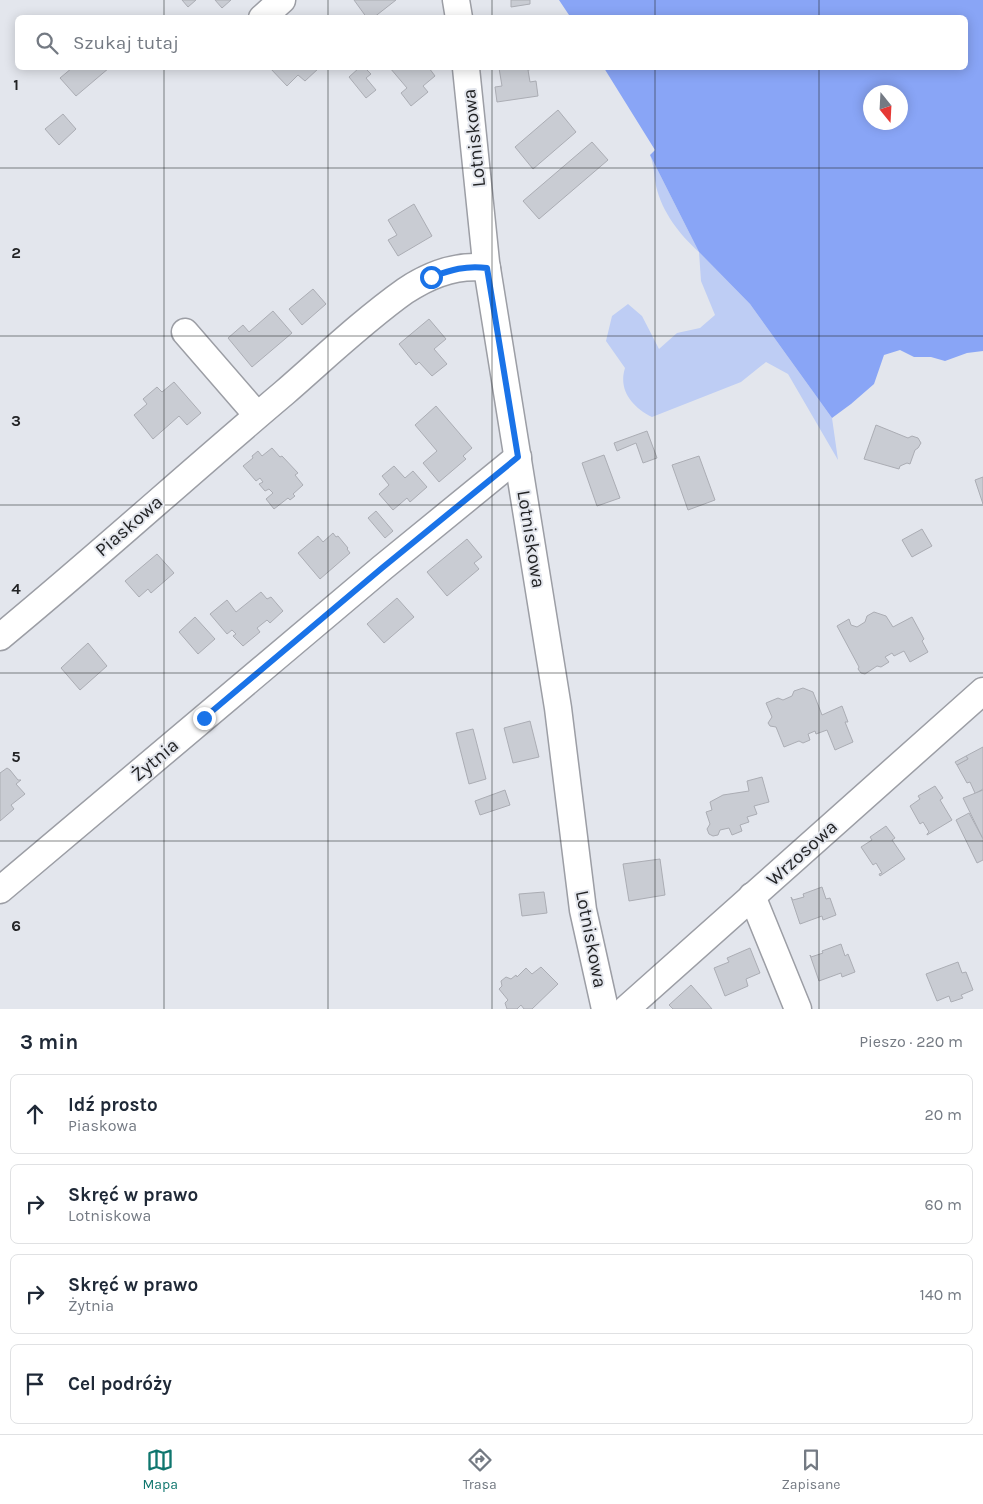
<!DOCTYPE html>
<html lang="pl">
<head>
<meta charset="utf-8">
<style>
	:root { --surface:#fff; --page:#f6f6f7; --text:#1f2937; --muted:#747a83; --line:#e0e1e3; --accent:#0f766e }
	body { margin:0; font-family:Karla,sans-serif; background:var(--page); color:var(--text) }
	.compass { position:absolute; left:863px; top:85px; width:45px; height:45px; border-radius:50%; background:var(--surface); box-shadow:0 2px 12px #0003; rotate:162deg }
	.stop { position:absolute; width:15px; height:15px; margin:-11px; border:4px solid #1a73e8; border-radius:50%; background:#fff }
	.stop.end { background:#1a73e8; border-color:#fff; box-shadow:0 1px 5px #0008 }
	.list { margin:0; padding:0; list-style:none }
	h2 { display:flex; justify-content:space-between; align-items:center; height:65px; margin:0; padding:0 20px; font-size:21px }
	h2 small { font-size:16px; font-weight:400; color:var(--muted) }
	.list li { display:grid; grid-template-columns:32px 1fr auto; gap:15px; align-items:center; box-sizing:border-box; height:80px; margin:0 10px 10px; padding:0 10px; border:1px solid var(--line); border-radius:8px }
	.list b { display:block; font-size:19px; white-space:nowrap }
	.list p { margin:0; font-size:16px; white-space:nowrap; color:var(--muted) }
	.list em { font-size:16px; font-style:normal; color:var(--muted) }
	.icon { flex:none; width:28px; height:28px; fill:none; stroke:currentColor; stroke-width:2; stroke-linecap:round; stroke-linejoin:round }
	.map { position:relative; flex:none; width:983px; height:1009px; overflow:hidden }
	.search { position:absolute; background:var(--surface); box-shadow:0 2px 12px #0003; left:15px; right:15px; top:15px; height:55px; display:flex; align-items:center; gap:12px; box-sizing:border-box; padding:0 18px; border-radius:8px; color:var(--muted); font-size:19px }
	.sheet { height:425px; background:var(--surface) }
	nav { display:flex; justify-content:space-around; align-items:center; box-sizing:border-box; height:70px; border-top:1px solid var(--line); background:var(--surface); font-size:14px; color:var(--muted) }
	nav a { display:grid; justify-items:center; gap:2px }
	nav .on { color:var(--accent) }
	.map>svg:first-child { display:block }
	.green { fill:#becdf4 }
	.forest { fill:#89a5f6; fill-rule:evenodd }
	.building { fill:#c9ccd3; stroke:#abadb4 }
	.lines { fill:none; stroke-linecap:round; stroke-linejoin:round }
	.minor-casing { stroke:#9c9ea5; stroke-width:29 }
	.minor { stroke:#fff; stroke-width:26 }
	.route { stroke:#1a73e8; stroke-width:6 }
	.grid { fill:none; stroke:#232426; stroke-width:1; stroke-opacity:0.55 }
	.labels { text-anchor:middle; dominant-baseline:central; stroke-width:4; stroke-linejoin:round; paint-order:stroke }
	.street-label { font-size:19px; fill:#232426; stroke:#e3e6ed }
	.grid-label { font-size:16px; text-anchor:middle; font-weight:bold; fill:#232426; stroke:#e3e6ed; stroke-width:4; stroke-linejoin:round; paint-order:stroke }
</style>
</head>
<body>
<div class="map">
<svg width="983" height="1009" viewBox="0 0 983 1009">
	<rect width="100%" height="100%" fill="#e3e6ed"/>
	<path class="green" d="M650,155l49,97 51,52 82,114 6,42 -50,-86 -22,-12 -25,20 -89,35c-20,-10 -34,-27 -27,-49l-19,-27 6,-25 16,-12 14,12 17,33 18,-16 23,-5 15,-13 -14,-34 -2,-29c-19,-17 -37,-40 -43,-66 -2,-11 -2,-21 -6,-31z"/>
	<path class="forest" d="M559,0h424v351l-16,2 -22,8 -14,-4h-17l-14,-7 -16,5 -10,29 -23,20 -19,14 -82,-114 -51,-52 -49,-97 5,-5 -51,-82h362v-50h-395zM870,92h30v30h-30z"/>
	<g class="building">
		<path d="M182,0h14l-8,7z"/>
		<path d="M215,0h16l-9,8z"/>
		<path d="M354,0h42l-23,18h-6z"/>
		<path d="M511,0h19v4l-19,3z"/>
		<path d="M72,68h37l-33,28 -16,-18z"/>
		<path d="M270,68h49l-14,13 -7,-6 -11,11z"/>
		<path d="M359,68h6l6,6 -5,4 10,12 -10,8 -17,-21z"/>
		<path d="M390,68h39l6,8 -12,10 5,6 -17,14 -10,-13 6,-5z"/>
		<path d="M499,68h38l-9,2 2,12 6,-1 2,15 -41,6 -2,-15 7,-1z"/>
		<path d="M558,110l18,22 -43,37 -18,-22z"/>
		<path d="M63,114l13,15 -17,16 -14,-16z"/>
		<path d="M592,142l16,18 -69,59 -16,-18z"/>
		<path d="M414,204l18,32 -34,20 -10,-16 9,-5 -9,-15z"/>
		<path d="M313,289l13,15 -24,21 -13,-16z"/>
		<path d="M273,311l19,22 -40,34 -24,-29 15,-13 6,7z"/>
		<path d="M429,319l17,20 -12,10 13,15 -15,12 -13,-14 -3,3 -17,-21z"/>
		<path d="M174,382l27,31 -14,12 -8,-9 -26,23 -19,-24 13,-11 -4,-5 14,-12 5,5z"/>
		<path d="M436,406l36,42 -9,8 3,3 -27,23 -16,-19 14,-12 -22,-26z"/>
		<path d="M876,425l32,13 4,-2 6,2 3,5 -3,5 -3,2 -5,14 -3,-1 -7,3 -1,3 -35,-10z"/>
		<path d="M647,431l10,27 -14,5 -7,-20 -19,8 -3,-8z"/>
		<path d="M272,448l8,9 2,-1 16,17 -3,2 8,10 -10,9 2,2 -5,4 -2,-2 -14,11 -8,-10 7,-6 -4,-4 -4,2 -6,-7 4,-2 -3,-4 -4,3 -13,-15 10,-8 -1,-2 6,-5 4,5z"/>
		<path d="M604,455l16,43 -23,8 -15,-43z"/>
		<path d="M699,456l16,44 -27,10 -16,-45z"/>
		<path d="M394,466l11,12 8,-7 14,16 -17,15 -3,-4 -14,12 -14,-16 10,-9 -7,-9z"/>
		<path d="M983,477v27l-8,-24z"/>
		<path d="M376,511l17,20 -8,7 -17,-20z"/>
		<path d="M922,529l10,17 -20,11 -10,-17z"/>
		<path d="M333,533l3,4 2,-1 10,12 -1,1 3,4 -30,26 -22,-26 20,-17 5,6z"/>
		<path d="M467,539l15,18 -8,6 5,6 -32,27 -20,-24z"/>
		<path d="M157,554l17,19 -23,20 -3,-4 -9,8 -14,-16z"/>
		<path d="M261,592l6,7 4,-2 12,14 -13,12 -3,-3 -10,8 3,4 -17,14 -10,-10 3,-2 -4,-4 -5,4 -17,-20 17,-14 9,12z"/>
		<path d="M397,598l17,19 -30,26 -17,-19z"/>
		<path d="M874,612l12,4 7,11 19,-10 12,22 -2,2 6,11 -18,10 -6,-11 -10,5 -2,-3 -7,4 4,5 -8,5 -4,-1 -12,8 -4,-1 -3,-4 1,-2 -22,-41 12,-7 2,6 6,2 8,-5 2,-6z"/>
		<path d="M195,617l20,22 -17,15 -19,-22z"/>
		<path d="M88,643l19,23 -27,24 -19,-22z"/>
		<path d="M803,688l10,4 9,23 20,-9 6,16h-3l8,20 -18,8 -8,-20 -11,4 -1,-3 -7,3 2,6 -7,3 -4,-2 -15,6 -8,-20 -6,-1 -2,-3 4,-6 -6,-14 12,-5 5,2 9,-4 2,-5z"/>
		<path d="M530,721l9,36 -26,6 -9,-35z"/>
		<path d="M473,729l13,50 -17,5 -13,-51z"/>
		<path d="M983,747v42l-10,6 2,-2 -5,-11 -3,1 -10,-18 11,-6 -2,-3z"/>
		<path d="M966,756l2,3 -11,6 -2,-3z"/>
		<path d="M7,768l3,2 8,10h3l-5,4 9,10 -14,11 3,4 -14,12v-48z"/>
		<path d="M762,777l7,25 -15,4 3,8 -10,3 2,5 -9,3 2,6 -10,4 -3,-7 -9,2 -2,5 -5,1 -4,-2 -2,-5 3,-5 -4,-12 6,-2 -2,-8 13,-7 26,-4 -2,-10z"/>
		<path d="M935,786l8,12 -3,2 12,20 -25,15v-1l2,-2 -6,-10 -3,2 -10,-18 10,-7 -2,-3z"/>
		<path d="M505,790l5,15 -30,10 -5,-14z"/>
		<path d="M983,790v49l-20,-41z"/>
		<path d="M969,813l14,26v21l-6,3 -21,-43z"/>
		<path d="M886,826l9,12 -3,2 13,19 -25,17 -1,-2 3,-1 -6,-10 -3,2 -12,-18 11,-7 -2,-3z"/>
		<path d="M660,859l5,36 -36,6 -6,-37z"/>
		<path d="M822,887l4,12 4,-1 6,17 -13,5 -1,-4 -22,8 -9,-27 2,3 11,-3 -1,-3z"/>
		<path d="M544,892l3,21 -25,3 -3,-22z"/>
		<path d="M841,944l4,12 3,-2 7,18 -13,5 -1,-4 -22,8 -9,-26 1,2 12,-4 -1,-2z"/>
		<path d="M750,948l10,25 -14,6 2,7 -23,10 -11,-28 15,-6 -2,-4z"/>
		<path d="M958,962l4,11 4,-1 7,18 -12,5 2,3 -12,4 -2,-6 -12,5 -11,-27z"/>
		<path d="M541,967l17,17 -26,25h-8l-3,-4 -4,4h-10l-2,-6 3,-3 -9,-11 3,-3 -1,-5 5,-4 5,2 5,-4 1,2 9,-9 6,6z"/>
		<path d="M691,985l16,18 5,6h-39l-4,-4z"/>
	</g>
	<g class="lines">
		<g class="minor-casing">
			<g id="minor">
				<path d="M456,0l3,18"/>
				<path d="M262,18l20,-18"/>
				<path d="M466,68l20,194 72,446 25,202 22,99"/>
				<path d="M185,332l72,83"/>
				<path d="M0,637c96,-79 189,-164 284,-244 38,-33 80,-73 121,-102 24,-16 53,-27 82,-23"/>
				<path d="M0,890l382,-322 136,-111"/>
				<path d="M752,896l46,113"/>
				<path d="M626,1009l357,-318"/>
			</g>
		</g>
		<use href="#minor" class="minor"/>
	</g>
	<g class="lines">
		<path class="route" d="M204,718l178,-150 136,-111 -31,-189c-21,-3 -36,2 -56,9"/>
	</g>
	<path class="grid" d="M164,0v18M328,0v18M492,0v18M655,0v18M819,0v18M164,68v941M328,68v941M492,68v941M655,68v941M819,68v941M0,168h983M0,336h983M0,505h983M0,673h983M0,841h983"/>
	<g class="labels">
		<g class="street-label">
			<text transform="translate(474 138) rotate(-96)">Lotniskowa</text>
			<text transform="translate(129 526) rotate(-41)">Piaskowa</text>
			<text transform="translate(531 539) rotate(81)">Lotniskowa</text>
			<text transform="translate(155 760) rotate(-40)">Żytnia</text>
			<text transform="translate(802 853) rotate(-42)">Wrzosowa</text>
			<text transform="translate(591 939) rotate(79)">Lotniskowa</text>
		</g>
	</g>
	<g class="grid-label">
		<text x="16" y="90">1</text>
		<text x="16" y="258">2</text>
		<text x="16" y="426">3</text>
		<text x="16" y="594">4</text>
		<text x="16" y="762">5</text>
		<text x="16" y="931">6</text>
	</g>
</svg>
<svg class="compass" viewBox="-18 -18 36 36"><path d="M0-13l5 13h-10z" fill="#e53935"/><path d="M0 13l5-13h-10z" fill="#747a83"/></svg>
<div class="stop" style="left:431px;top:277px"></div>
<div class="stop end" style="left:204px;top:718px"></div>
<div class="search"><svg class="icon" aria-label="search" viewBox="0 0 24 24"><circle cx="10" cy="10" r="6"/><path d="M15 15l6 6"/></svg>Szukaj tutaj</div>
</div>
<section class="sheet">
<h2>3 min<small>Pieszo · 220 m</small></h2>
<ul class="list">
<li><svg class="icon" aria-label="ahead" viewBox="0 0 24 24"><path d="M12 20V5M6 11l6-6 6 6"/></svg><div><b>Idź prosto</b><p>Piaskowa</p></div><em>20 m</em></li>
<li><svg class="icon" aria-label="right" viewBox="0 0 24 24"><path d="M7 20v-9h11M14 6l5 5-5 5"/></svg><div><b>Skręć w prawo</b><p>Lotniskowa</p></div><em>60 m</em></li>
<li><svg class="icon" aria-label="right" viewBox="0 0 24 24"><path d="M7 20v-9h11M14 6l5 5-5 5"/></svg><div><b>Skręć w prawo</b><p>Żytnia</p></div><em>140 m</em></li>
<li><svg class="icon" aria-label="arrive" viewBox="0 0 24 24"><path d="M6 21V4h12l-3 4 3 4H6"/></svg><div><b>Cel podróży</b></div></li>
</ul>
</section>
<nav>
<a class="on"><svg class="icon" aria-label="map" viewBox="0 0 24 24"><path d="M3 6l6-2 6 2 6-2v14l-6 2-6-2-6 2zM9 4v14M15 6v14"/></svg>Mapa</a>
<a><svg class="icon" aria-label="directions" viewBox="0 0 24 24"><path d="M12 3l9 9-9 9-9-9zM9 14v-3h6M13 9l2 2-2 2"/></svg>Trasa</a>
<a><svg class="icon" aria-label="saved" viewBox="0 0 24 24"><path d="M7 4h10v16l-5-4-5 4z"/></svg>Zapisane</a>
</nav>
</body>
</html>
